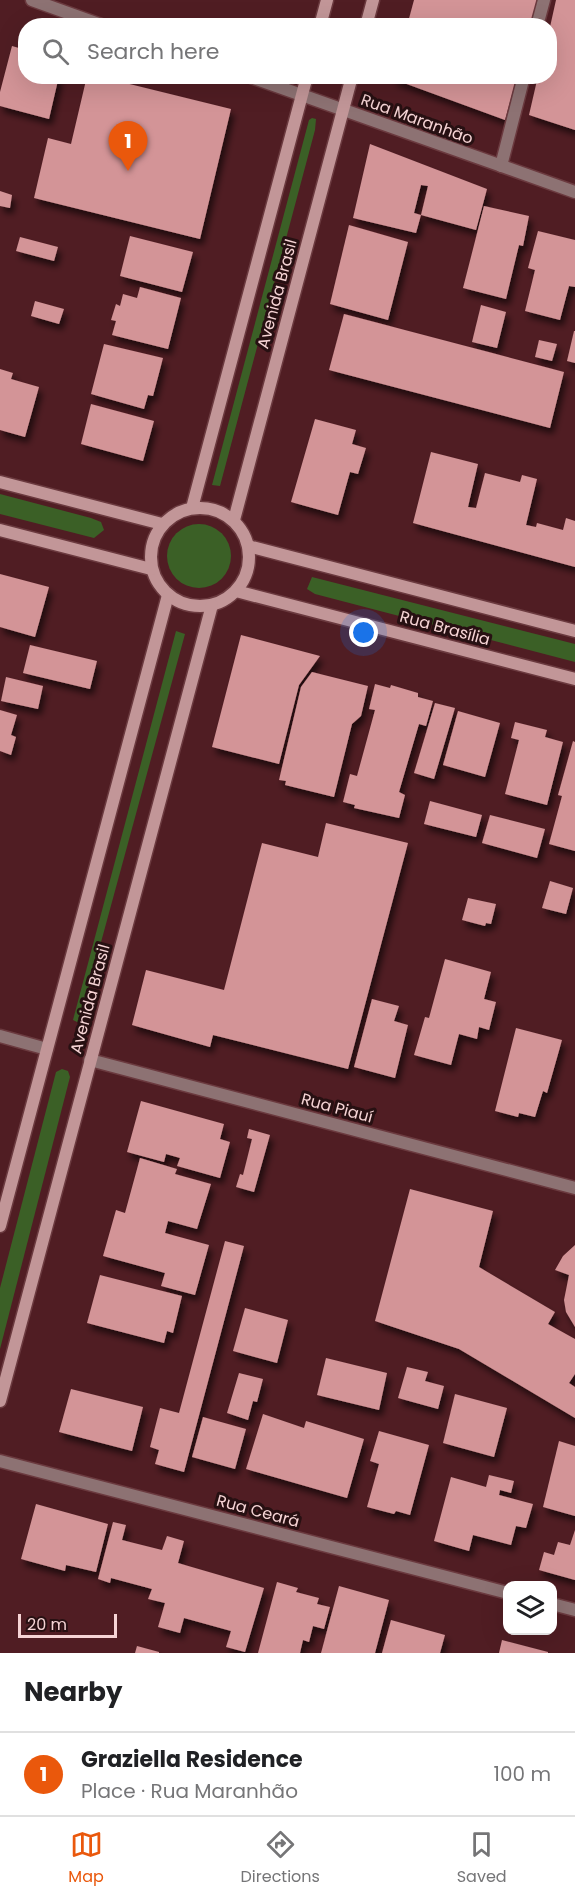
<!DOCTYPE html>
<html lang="en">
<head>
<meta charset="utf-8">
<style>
	:root { --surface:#fff; --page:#f6f6f6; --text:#202124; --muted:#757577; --line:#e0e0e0; --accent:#ea580c }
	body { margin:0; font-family:Poppins,sans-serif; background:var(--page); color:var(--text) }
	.controls { position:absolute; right:18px; bottom:18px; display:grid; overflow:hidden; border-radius:12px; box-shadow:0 6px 24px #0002 }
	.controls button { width:54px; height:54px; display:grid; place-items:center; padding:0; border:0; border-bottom:2px solid var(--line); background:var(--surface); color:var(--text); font:30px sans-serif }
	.scale { position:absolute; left:18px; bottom:15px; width:99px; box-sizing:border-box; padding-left:6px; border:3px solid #f6d4d5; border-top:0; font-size:16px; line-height:21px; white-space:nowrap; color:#f6d4d5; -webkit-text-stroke:4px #271012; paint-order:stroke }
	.you { position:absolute; left:364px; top:633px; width:21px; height:21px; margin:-15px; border:4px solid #fff; border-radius:50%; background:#1a73e8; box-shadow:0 0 0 9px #1a73e833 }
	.badge { display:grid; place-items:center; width:39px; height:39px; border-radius:50%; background:var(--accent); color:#fff; font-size:20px; font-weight:700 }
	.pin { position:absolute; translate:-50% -50px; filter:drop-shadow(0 2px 3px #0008) }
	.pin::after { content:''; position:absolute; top:32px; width:21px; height:18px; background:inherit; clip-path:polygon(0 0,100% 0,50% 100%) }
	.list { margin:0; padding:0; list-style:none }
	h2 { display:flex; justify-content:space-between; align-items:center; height:78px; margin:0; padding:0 24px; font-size:26px }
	h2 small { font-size:20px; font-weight:400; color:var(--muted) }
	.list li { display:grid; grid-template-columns:39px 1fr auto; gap:18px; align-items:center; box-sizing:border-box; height:84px; padding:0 24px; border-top:2px solid var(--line) }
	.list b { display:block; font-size:22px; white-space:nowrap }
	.list p { margin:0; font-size:20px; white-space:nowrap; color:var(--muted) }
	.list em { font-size:20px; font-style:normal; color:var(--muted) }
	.icon { flex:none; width:33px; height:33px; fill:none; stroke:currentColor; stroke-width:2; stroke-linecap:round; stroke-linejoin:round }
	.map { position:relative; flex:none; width:575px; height:1653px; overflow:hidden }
	.search { position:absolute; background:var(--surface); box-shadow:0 6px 24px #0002; left:18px; right:18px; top:18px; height:66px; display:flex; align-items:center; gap:15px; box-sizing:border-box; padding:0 21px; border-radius:24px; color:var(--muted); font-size:22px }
	.sheet { height:162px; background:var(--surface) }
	nav { display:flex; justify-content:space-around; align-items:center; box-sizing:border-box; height:84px; border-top:2px solid var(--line); background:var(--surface); font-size:16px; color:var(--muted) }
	nav a { display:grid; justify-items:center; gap:3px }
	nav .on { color:var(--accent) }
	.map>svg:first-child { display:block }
	.green { fill:#3b6026 }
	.building { fill:#d39497; fill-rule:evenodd; filter:url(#shadow) }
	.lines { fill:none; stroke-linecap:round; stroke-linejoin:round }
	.lane-casing { stroke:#6b3a3f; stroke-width:15 }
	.street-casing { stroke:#6b3a3f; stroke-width:15 }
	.secondary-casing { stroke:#6b3a3f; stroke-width:15 }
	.lane { stroke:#8d7273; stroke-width:12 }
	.street { stroke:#8d7273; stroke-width:12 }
	.secondary { stroke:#c29698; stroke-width:12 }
	.labels { text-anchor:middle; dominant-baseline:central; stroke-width:6; stroke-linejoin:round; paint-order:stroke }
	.street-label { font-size:16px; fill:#f6d4d5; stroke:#271012 }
</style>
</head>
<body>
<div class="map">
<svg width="575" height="1653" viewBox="0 0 575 1653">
	<defs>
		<filter id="shadow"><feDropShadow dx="3.5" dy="6" stdDeviation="3" flood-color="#0009"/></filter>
	</defs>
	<rect width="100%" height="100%" fill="#501d23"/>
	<g class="green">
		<path d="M312,118l4,1 -1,11 -95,356 -8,-1 97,-365z"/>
		<path d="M0,494l91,24 10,4 3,8 -10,8 -94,-24z"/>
		<circle cx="199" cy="556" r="32"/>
		<path d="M312,577l263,67v18l-260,-68 -8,-5z"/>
		<path d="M176,631l9,3 -106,389 -6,-3z"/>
		<path d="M62,1069l6,2 2,6 -70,272v-61l56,-216z"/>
	</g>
	<g class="building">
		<path d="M414,0h123l-6,26h-124z"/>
		<path d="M556,0h19v130l-46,-15 9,-39h12v-49z"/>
		<path d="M12,46l14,4v26h33l-10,43 -49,-13v-14z"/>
		<path d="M87,76h10l134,33 -31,130 -166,-41 14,-60 23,6z"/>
		<path d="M394,76h123l-12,44 -112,-41z"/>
		<path d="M370,144l117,45 -11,41 -55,-15 -5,18 -63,-15zM421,185l7,1 -7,29 -7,-2z"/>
		<path d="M0,191l12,4 -2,13 -10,-2z"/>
		<path d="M484,206l45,10 -6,30 -4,-1 -13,54 -43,-11z"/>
		<path d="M349,225l59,17 -20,78 -58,-16z"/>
		<path d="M538,231l37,9v47l-6,-1 -9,34 -35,-9 10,-41 -7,-2z"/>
		<path d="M130,236l63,16 -11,40 -62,-16z"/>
		<path d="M20,237l38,10 -4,14 -38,-10z"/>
		<path d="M140,287l41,11 -13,51 -56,-14 4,-14 -5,-1 5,-16 4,2 3,-12 14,4z"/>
		<path d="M35,301l29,8 -5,15 -28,-8z"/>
		<path d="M481,305l25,7 -9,36 -25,-6z"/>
		<path d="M344,314l220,58 -14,56 -221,-58z"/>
		<path d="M574,331h1v32l-8,-2z"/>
		<path d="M539,340l18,4 -5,17 -17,-4z"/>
		<path d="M104,344l59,14 -10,38 -5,-1 -4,14 -53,-15z"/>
		<path d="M0,369l13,4 -2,6 28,8 -14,50 -25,-7z"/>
		<path d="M91,404l63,17 -11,40 -62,-17z"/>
		<path d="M315,419l41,11 -4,14 14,4 -8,26 -8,-2 -12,43 -47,-13z"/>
		<path d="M431,452l47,12 -10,43 8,1 9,-35 35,9 2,-7 15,4 -11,46 10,2 1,-4 26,7 3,-12 9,3v46l-162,-44z"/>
		<path d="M0,574l49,13 -14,50 -35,-10z"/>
		<path d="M241,635l79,21 -21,29 -20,79 -67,-17z"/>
		<path d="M30,645l67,16 -7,28 -67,-16z"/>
		<path d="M312,672l56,14 -7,30 -9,8 -18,73 -49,-12 1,-4 -7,-1 22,-93z"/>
		<path d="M6,677l37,9 -5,23 -37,-8z"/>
		<path d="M375,684l15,4 1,-3 27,8v4l15,4 -7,25 -7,-2 -20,68 6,3 -6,23 -45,-10 1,-3 -12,-3 7,-28 7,2 18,-66 -6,-1z"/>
		<path d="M435,703l20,5 -21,71 -20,-6z"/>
		<path d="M0,710l17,5 -6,20 5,2 -5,18 -11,-4z"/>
		<path d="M458,711l42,12 -15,54 -42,-12z"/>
		<path d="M515,722l32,8 -2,7 18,5 -16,63 -42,-11 14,-54 -8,-2z"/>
		<path d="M573,741l2,1v109l-26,-7 13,-48 -4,-1z"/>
		<path d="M430,801l52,14 -6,22 -52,-13z"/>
		<path d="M490,815l55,14 -8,29 -55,-15z"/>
		<path d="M326,823l82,20 -60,226 -135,-34 -3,12 -78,-22 14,-55 78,20 38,-147 56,14z"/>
		<path d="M550,881l23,7 -7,26 -24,-6z"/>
		<path d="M468,898l28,6 -5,20 -5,-1 -1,3 -23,-6z"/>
		<path d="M445,959l46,13 -7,27 12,3 -7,28 -10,-3 -2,12 -18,-5 -8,31 -37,-10 11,-38 4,1z"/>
		<path d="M372,999l27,7 -5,15 14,4 -13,53 -41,-11z"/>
		<path d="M516,1028l46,12 -15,53 -4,-2 -8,26 -16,-4 -1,4 -23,-6z"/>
		<path d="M141,1101l83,23 -4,15 10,3 -10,36 -43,-12 3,-8 -14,-4 -2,8 -37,-10z"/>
		<path d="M249,1129l21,6 -16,57 -18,-5 4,-13 3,1 9,-36 -5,-1z"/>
		<path d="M140,1158l37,11 -2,5 36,10 -14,45 -29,-8 -3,12 44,12 -14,50 -34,-9 4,-13 -62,-17 13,-46 9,3z"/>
		<path d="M410,1189l83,22 -14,56 76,45 -7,12 27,15v35l-6,9 6,4v31l-116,-69 -84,-28z"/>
		<path d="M225,1241l19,5 -60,226 -29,-8 4,-14 -9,-3 10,-39 19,5z"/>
		<path d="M575,1245v82l-9,-15 -2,-12 5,-25 -14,-5 8,-14z"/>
		<path d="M100,1275l82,21 -9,37 -6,-2 -3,12 -77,-20z"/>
		<path d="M245,1308l43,12 -11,43 -44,-12z"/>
		<path d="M326,1358l61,15 -8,37 -62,-15z"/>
		<path d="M407,1367l21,5 -3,9 19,5 -6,23 -40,-11z"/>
		<path d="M239,1373l24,6 -6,23 -4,-1 -5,19 -21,-7z"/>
		<path d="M71,1389l72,18 -11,44 -73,-19z"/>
		<path d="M455,1394l52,14 -13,49 -51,-14z"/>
		<path d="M263,1414l41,14 2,-7 58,18 -17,59 -101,-29z"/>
		<path d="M203,1417l43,12 -11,40 -43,-12z"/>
		<path d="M379,1431l50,14 -19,70 -14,-4 -2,3 -27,-7 12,-43 -9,-3z"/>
		<path d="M559,1441l16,5v70l-32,-9z"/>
		<path d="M489,1475l25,6 -3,12 -11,-3 -1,5 34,9 -7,24 -10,-2 -5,19 -38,-10 -4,16 -35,-10 17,-64 35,10z"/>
		<path d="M36,1504l72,20 -12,48 -30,-7 -1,6 -44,-12z"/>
		<path d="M113,1522l13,3 -4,15 40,10 5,-14 17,5 -6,22 86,25 -19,64 -19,-5 5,-16 -47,-13 -4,15 -22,-6 7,-24 -17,-4 4,-10 -41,-11 -1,5 -12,-4z"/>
		<path d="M575,1530v50l-36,-10 5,-18 10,3 4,-13 12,3z"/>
		<path d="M277,1582l21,6 -2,4 23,6 -2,6 13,3 -6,22 -11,-3 -4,16 -6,-2 -3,13h-42z"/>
		<path d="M339,1586l50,14 -14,53h-54z"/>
		<path d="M391,1620l54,15 -5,18h-58z"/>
		<path d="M502,1640l46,12v1h-49z"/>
		<path d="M137,1646l22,6v1h-24z"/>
	</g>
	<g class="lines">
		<g class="lane-casing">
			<g id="lane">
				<path d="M537,26l7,-26"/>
				<path d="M501,166l23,-90"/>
			</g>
		</g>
		<g class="street-casing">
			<g id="street">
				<path d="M32,0l72,26"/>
				<path d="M248,76l327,116"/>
				<path d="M0,1036l47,13"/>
				<path d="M90,1060l485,128"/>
				<path d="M0,1461l508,132"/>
				<path d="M552,1604l23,6"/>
			</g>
		</g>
		<g class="secondary-casing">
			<g id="secondary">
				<path d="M320,26l7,-26"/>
				<path d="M366,26l7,-26"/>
				<path d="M0,482l162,42"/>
				<circle cx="200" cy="557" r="49"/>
				<path d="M192,508l115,-432"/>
				<path d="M234,520l118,-444"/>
				<path d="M0,530l151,39"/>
				<path d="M248,546l327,85"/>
				<path d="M236,591l339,88"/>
				<path d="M0,1226l168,-631"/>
				<path d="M0,1401l212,-796"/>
			</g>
		</g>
		<use href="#lane" class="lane"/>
		<use href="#street" class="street"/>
		<use href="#secondary" class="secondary"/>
	</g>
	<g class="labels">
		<g class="street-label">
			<text transform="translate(417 119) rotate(20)">Rua Maranhão</text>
			<text transform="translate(277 294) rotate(-75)">Avenida Brasil</text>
			<text transform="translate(445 628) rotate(15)">Rua Brasília</text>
			<text transform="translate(90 999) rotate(-75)">Avenida Brasil</text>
			<text transform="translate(337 1108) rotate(15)">Rua Piauí</text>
			<text transform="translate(258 1511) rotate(15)">Rua Ceará</text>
		</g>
	</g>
</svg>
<div class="controls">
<button><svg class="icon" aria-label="layers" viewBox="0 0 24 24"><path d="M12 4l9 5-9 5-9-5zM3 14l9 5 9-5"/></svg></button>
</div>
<div class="scale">20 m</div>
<div class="you"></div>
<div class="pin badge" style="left:128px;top:171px">1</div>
<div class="search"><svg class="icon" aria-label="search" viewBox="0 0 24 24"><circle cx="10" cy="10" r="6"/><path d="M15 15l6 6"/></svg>Search here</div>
</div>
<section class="sheet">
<h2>Nearby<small></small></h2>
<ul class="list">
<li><span class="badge">1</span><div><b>Graziella Residence</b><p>Place · Rua Maranhão</p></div><em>100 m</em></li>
</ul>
</section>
<nav>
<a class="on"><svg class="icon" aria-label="map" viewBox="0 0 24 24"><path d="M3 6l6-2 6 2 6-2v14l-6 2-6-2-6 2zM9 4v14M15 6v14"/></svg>Map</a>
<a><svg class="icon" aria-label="directions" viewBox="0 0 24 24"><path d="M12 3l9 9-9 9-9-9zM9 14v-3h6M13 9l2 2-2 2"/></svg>Directions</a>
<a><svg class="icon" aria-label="saved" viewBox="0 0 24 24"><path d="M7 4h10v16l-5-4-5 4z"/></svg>Saved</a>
</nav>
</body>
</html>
